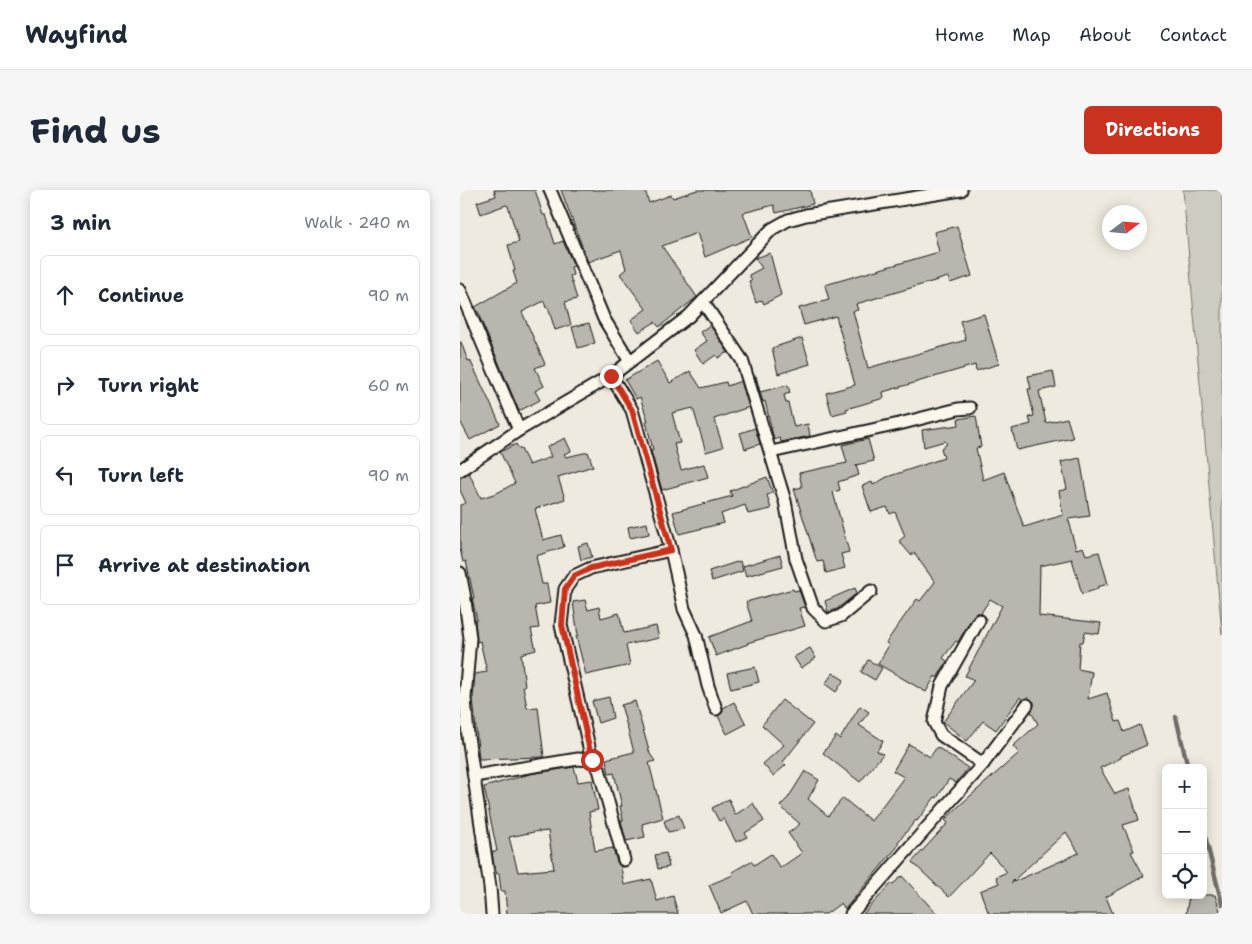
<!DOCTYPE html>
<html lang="en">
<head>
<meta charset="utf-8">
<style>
	:root { --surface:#fff; --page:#f6f6f7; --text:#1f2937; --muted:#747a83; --line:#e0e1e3; --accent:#c8321e }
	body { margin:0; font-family:"Shantell Sans",sans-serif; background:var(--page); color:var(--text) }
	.controls { position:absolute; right:15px; bottom:15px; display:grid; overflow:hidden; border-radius:8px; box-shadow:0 2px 12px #0003 }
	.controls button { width:45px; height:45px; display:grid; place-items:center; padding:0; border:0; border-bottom:1px solid var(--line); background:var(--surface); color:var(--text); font:25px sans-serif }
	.compass { position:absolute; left:642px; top:15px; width:45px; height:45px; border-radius:50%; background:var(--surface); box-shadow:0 2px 12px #0003; rotate:74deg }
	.stop { position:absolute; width:15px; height:15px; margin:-11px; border:4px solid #c8321e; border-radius:50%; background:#fff }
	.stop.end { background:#c8321e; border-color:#fff; box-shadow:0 1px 5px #0008 }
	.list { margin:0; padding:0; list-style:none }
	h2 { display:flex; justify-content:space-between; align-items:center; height:65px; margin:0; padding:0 20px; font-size:21px }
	h2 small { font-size:16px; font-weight:400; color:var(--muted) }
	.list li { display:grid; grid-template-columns:32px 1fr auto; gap:15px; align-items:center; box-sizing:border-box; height:80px; margin:0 10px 10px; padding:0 10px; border:1px solid var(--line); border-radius:8px }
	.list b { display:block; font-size:19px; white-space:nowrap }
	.list em { font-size:16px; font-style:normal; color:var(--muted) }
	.icon { flex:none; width:28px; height:28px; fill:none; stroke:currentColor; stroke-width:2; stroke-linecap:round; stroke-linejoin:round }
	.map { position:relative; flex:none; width:762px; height:724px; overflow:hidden; border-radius:8px }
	header { display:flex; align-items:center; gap:30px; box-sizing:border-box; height:70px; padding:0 25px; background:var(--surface); border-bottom:1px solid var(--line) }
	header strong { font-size:24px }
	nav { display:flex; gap:28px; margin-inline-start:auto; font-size:18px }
	.intro { display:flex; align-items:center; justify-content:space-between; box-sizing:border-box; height:120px; padding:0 30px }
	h1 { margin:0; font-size:35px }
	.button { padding:12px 22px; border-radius:8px; background:var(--accent); color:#fff; font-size:18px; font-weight:700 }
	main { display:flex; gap:30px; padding:0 30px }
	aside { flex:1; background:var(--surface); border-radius:8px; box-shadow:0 2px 12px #0003 }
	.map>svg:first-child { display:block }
	.green { fill:#ceccc2; stroke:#75746f }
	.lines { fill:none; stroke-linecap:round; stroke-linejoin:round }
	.stream { stroke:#6f6d69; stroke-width:4.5 }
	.building { fill:#b9b6af; stroke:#1c1c1c; fill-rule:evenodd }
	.street-casing { stroke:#1c1c1c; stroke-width:15 }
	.street { stroke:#fbf7ec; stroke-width:11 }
	.route { stroke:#c8321e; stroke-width:6 }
</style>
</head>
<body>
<header>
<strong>Wayfind</strong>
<nav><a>Home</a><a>Map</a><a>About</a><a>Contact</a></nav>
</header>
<div class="intro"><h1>Find us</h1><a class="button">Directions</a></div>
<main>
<aside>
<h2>3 min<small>Walk · 240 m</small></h2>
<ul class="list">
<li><svg class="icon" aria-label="ahead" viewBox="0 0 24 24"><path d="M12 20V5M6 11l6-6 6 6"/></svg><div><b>Continue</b></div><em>90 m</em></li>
<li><svg class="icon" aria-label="right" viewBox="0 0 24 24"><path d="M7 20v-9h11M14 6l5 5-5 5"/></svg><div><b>Turn right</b></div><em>60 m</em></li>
<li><svg class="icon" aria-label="left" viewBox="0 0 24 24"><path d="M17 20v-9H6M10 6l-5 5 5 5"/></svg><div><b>Turn left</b></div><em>90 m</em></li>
<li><svg class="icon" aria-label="arrive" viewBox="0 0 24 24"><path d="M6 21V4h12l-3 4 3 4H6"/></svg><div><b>Arrive at destination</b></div></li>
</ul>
</aside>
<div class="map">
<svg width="762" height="724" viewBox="0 0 762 724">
	<rect width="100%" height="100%" fill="#eeeadf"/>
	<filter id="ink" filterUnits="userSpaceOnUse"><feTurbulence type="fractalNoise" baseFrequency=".02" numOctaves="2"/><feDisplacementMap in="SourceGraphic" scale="10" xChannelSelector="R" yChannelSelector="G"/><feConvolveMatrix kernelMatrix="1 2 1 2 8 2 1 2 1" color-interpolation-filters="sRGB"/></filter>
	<g filter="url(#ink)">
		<path class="green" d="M723,0h39v444z"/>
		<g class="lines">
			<g class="stream">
				<path d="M716,527l12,51"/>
				<path d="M743,638l19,76"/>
			</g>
		</g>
		<g class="building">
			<path d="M34,0h41l8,25h3l9,29 8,-3 11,25 -3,1 2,8 -3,1 7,23 -12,3 6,23 -16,5 -7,-23 -2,1 -2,-7 -22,11 23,52 -10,4 9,18 -9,5 5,9 -21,11 -39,-93 1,-1 -6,-10 42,-24 -4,-12h2l-7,-26 11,-3 -11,-36 -2,-1 -25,9 -4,-12 19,-6z"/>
			<path d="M101,0h84l4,13 22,-8 2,3 24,-8h113l3,14 -37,9 -2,-8 -31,8 9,24 -47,20 -8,-24 -35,13 35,51 -38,30 -4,-5 -16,10 -8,-12 15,-11 -26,-35 6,-5 -5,-19 -33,12z"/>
			<path d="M497,36l15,50 -22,7 -2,-6 -92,27 2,6 -5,1 15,57 98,-28 -6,-19 24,-7 15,50 -23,7 -1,-6 -92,27 1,6 -38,11 1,2 -15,4 -6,-22 29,-8 -19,-69 -32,9 -5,-17 30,-8 -4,-15 114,-33 -5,-20z"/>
			<path d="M310,63l11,42 -17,9 -2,-4 -6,3 -7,-22 3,-1 -3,-5 13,-7 -7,-10z"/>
			<path d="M129,133l6,20 -17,5 -6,-21z"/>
			<path d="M250,135l18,27 -10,6 -2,-3 -13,9 -9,-14 13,-9 -7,-9z"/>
			<path d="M342,148l8,26 -32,10 -6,-26z"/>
			<path d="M0,152h1l7,19 2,-1 30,64 -30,16 -10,-19z"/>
			<path d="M197,171l13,22 20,-12 11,17 25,-6 1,4 14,-5 8,26 -35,12 9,28 -17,5 -13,-44 -21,5 8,30 -6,1 7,26 23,-6 4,13 -46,13 -11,-39 2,-1 -7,-28 2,-1 -8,-24 -4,2 -11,-19z"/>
			<path d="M593,181l3,16 -17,4 7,32 21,-5 6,20 -56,12 -5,-21 19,-5 -2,-7 5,-1 -6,-27h3l-3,-13z"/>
			<path d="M295,186h1l4,16 28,-7 2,8 -6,2 2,8h2l6,24 14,-3 2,12 -29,6 -1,-4 -6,2 -9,-39 -2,1z"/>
			<path d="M516,226l5,31 -5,1 7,32 21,-8 20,55 39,-12 -4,-24 8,-2 -6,-27 19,-4 10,58 -22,3 3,8 -1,1 6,21 7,-2 3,8 13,-3 9,32 -11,3 1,2 -16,5 -10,-35 -32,7 -1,50 62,7 -2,11 -14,-2 -2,10h-3l-2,27 14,3 -4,27 19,-6 9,29 4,-1 4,11 16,-7 7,20 -26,11v2l-21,10 15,26 14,-5 10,31 -16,5 11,26 -3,1 13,24 -38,21 7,17h-124l-9,-23 19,-8 -3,-6 11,-5 -17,-19 -41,44 -37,-35 36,-39 -3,-3 15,-15 59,-52 -6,-7 25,-22 -7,-12 3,-6v-4l-6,-4 -6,2 -2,-3 -24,33 -13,-9 -16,20 -24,-19 31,-42 -9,-4 37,-70 -12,-7 -9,14h-5l-3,3 -15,26 -2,-1 -13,17 4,3 -10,17 -2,-2 -9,16 -48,-28 11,-19 -3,-2 8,-12 23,-32 3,2 15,-19 -21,-29 -3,2 -12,-14 6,-5 -10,-24 -5,2 -3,-7 -16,5 -9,-26 10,-4 1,3 14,-8 57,-19 -3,-10 6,-4 -2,-3 -21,6 -2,-17 37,-5 -1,-6zM606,642l13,21 -68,30 3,-3z"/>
			<path d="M295,238l5,16 -15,5 -5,-16z"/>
			<path d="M105,248l6,13 -7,3 2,3 22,-5 5,14 -35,11 7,22 -30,10 8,31 18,-5 3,12 -28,9 6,28h5l3,19 -15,3 4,22 -8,1 5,21 -15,4 4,32h-2l4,22 11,-1 6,50 -65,2 -6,-61 2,-24 12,-2 -7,-31 -3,1 -2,-22h2l-5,-22h2l-8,-37 -3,1 -3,-13v-44l6,-2 -6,-13v-12l9,-5 12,25 16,-5 18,-10 -15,-31 16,-8 3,5h2l8,16 22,-8 -4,-10z"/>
			<path d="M408,249l6,22 -18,4 3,10 -21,7 2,8 -7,2 16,60 -8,2 4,14 -19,5 -3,-12 -6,1 -23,-73 8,-2 -3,-14 48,-10 -5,-18z"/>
			<path d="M307,287l6,16 -6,2 4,14 -23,5 -3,-9 -24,9 3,9 -45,11 -6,-22 59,-16 -2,-5z"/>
			<path d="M187,333l2,11 -19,4 -2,-11z"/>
			<path d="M128,353l4,14 -11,3 -3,-14z"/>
			<path d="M320,365l3,11 -37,10 -3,-10z"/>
			<path d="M280,371l3,10 -31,10 -3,-10z"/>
			<path d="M395,398l2,5 -20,16 -9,3 -3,-11z"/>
			<path d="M333,399l1,2 5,-1 6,17 -6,1 6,18 -58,17 1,1 -32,12 -7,-19 43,-16 -6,-19z"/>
			<path d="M125,410l3,10 11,-3 2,11 18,-5 5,20 32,-7 3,12 -33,7 4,20 -44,10 -10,-39h2l-5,-34z"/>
			<path d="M350,458l6,10 -15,10 -7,-11z"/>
			<path d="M408,470l14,8 -7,12 -14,-8z"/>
			<path d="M295,477l4,15 -28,7 -4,-16z"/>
			<path d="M373,483l11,7 -8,12 -11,-8z"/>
			<path d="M149,507l4,21 -15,5 -6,-22z"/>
			<path d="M322,510l31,24 -30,38 3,3 -13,11 -10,-12 21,-19 -22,-20z"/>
			<path d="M175,511l15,53 5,7 -6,2 14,55 -21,6 3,13 -19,4 -5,-20 2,-1 -3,-14h2l-8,-33 -5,1 -3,-15 28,-7 -13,-47z"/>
			<path d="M274,512l12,22 -19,10 -9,-18 4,-3 1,-5z"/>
			<path d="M400,516l9,6 -10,13 24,16 -6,10 6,3 -23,28 -37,-29 13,-17 4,3z"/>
			<path d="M449,554l21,13 7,-10 31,21 -12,15 -7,-4 -12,19 -2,-1 -18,24 -1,-1 -18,22v4l-53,63 -4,-6 -15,11h-73l-6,-13 -26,12 -12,-28 24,-10 -1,-3 19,-11 3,4 17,-11 9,14 22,-15 -14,-20 12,-9 -20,-18 8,-8 17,-27 14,9 -11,19 20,17 15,-18 28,23 33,-44 -11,-6z"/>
			<path d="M114,577l4,15 14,-2 6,30 -9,2 6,39 18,-3 4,14 4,5 3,18 27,-6 6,22 16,-5 5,18h-171l-2,-23h-4l-2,-18 -2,1 -3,-8 -2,-14 5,-1 -13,-64 46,-13zM79,641v1l9,-1 6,38 -36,3 -9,-35z"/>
			<path d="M269,609l6,16 18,-12 11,18 -19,12 2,4 -11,5 -12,-23 -5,2 -7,-13z"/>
			<path d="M219,625l5,14 -16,3 -4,-11z"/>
			<path d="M206,663l3,14 -11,2 -3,-14z"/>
			<path d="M442,686l35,38h-74l29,-31 1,1z"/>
			<path d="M729,705h26l6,19h-35z"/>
		</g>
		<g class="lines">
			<g class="street-casing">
				<g id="street">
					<path d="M90,0l54,129 25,41"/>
					<path d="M0,100l59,140"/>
					<path d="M243,112l39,58 43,141 11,58 17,49 13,13 15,-5 30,-25"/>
					<path d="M151,186l21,34 39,140 13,59 12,26 12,51 8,23"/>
					<path d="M311,262l128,-28 59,-15 12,-1"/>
					<path d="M0,280l59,-40 92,-54 78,-60 83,-87 16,-9 18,-5 155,-25"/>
					<path d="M0,383l4,20 6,45 -5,60 3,38 22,151 2,27"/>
					<path d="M519,430l-37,66 -8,36 7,13 42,29"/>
					<path d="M132,570l-31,-135 4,-36 9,-13 17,-8 80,-18"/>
					<path d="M14,586l104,-17 14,1 7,9 25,91"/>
					<path d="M391,724l132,-150 44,-59"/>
				</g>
			</g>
			<use href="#street" class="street"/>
		</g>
	</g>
	<g class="lines" filter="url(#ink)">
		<path class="route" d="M132,570l-30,-135 3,-36 9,-13 17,-8 80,-18 -39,-140 -21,-34"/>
	</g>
</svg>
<div class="controls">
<button>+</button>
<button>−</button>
<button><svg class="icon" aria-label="locate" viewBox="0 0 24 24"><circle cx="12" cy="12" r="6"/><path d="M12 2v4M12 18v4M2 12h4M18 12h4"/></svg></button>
</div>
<svg class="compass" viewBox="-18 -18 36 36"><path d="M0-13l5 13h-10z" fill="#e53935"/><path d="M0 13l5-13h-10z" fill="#747a83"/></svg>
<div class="stop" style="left:132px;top:570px"></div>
<div class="stop end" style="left:151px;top:186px"></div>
</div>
</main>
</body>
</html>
